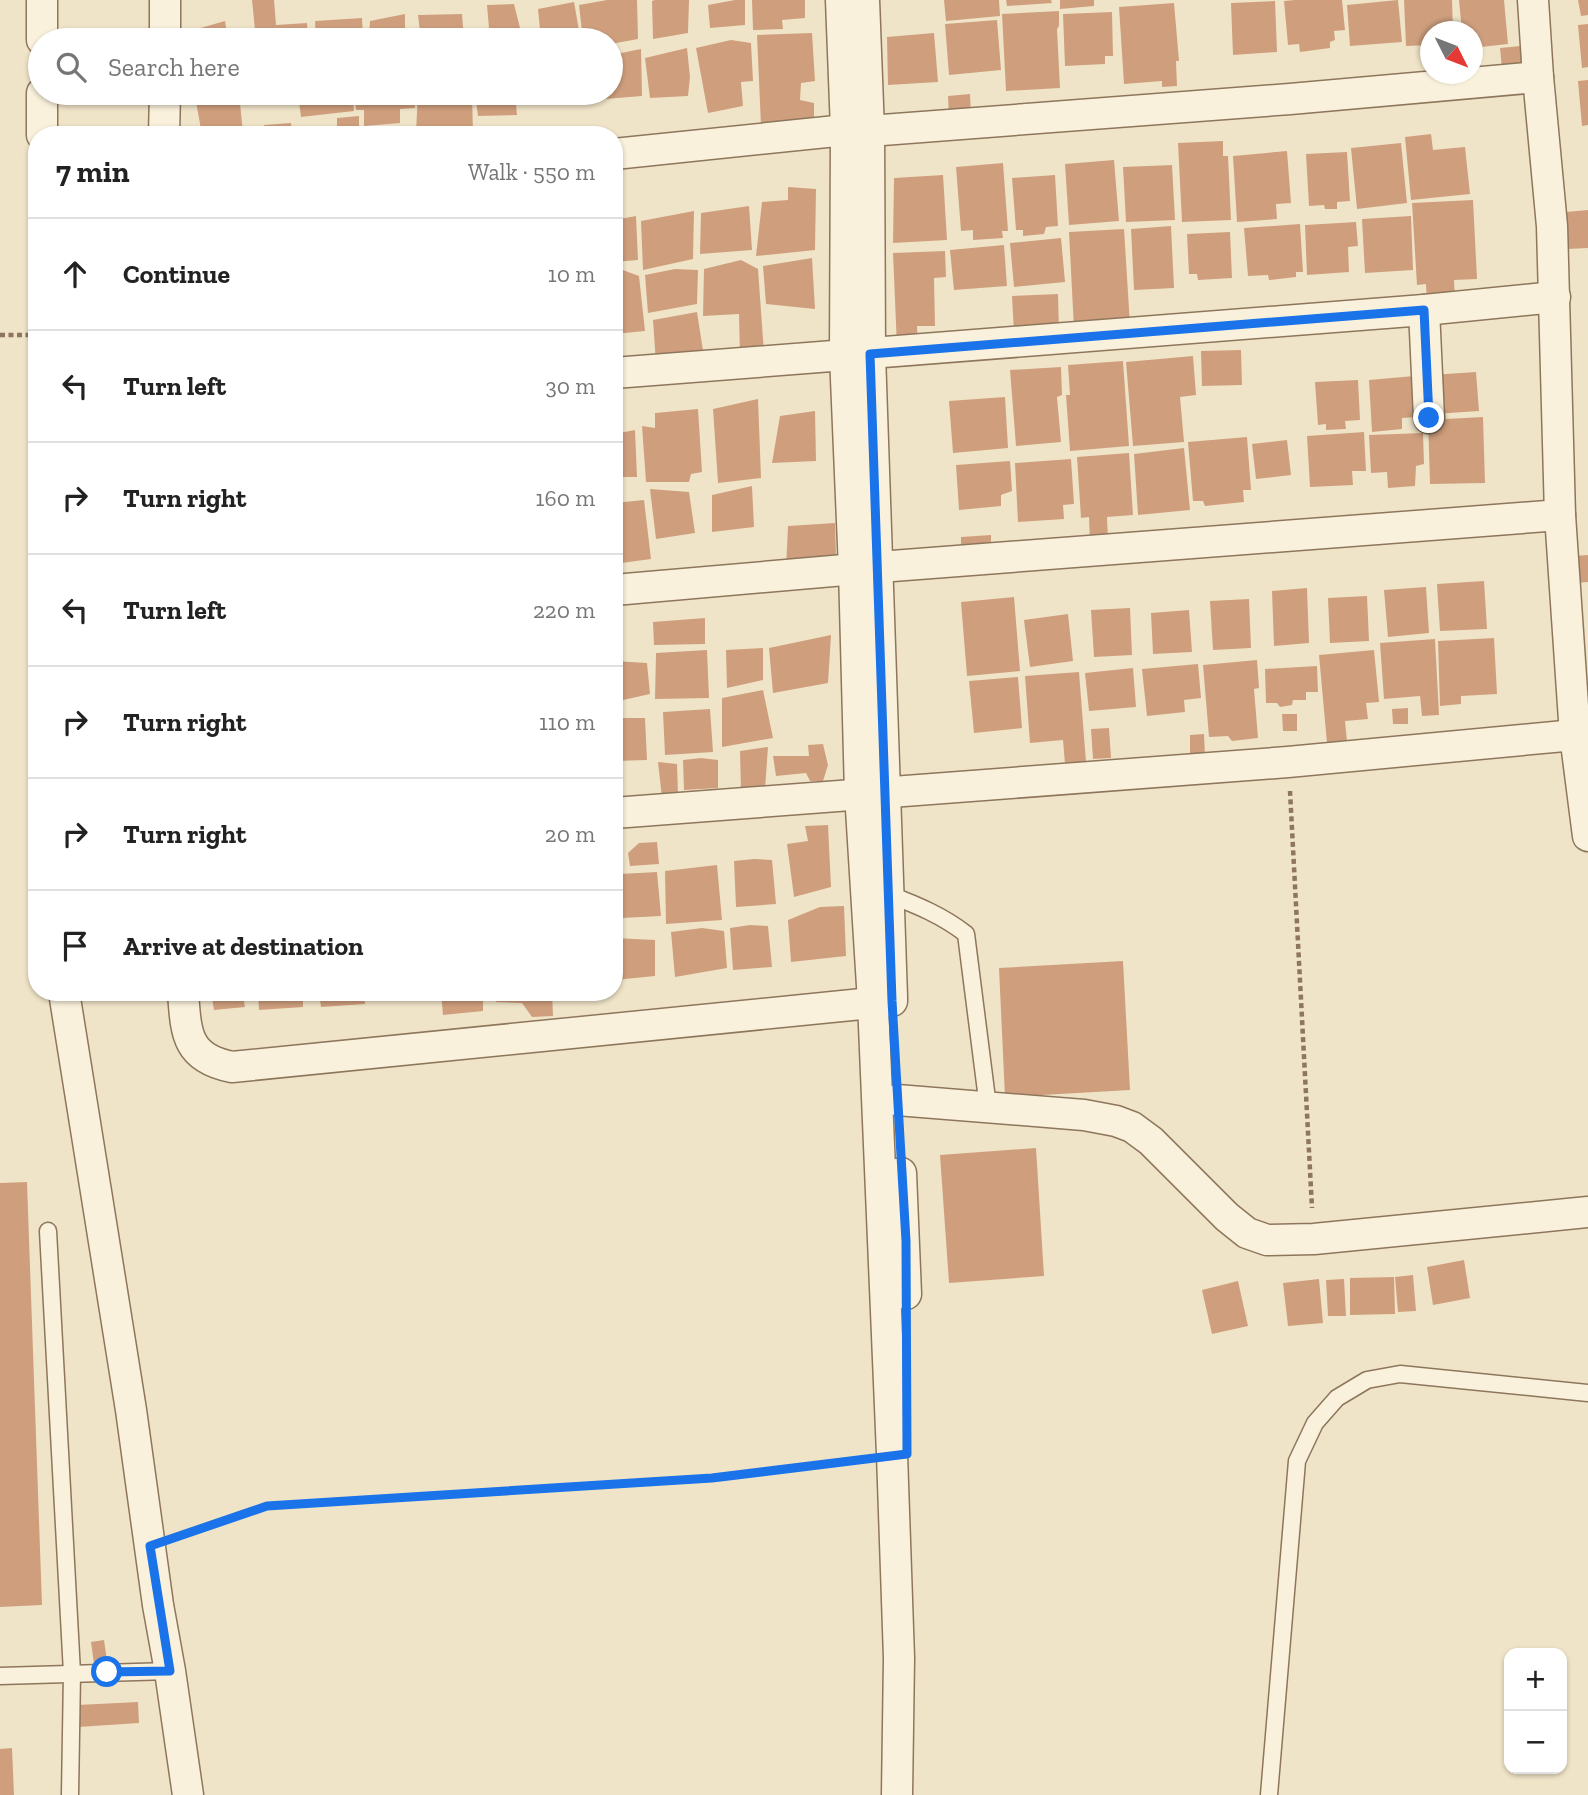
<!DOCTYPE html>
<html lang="en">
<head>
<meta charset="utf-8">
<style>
	:root { --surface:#fff; --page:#f6f6f6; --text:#222; --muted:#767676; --line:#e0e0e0 }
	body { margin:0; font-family:"Zilla Slab",serif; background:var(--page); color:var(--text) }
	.controls { position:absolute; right:21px; bottom:21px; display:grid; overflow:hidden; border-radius:14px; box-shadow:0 2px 5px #0004 }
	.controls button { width:63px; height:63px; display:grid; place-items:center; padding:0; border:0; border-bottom:2px solid var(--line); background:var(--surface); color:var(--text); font:35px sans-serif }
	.compass { position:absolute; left:1420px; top:21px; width:63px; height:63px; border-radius:50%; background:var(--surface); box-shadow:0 2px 5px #0004; rotate:132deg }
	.stop { position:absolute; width:21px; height:21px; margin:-16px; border:5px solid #1a73e8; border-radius:50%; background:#fff }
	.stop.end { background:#1a73e8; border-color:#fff; box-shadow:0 2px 7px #0008 }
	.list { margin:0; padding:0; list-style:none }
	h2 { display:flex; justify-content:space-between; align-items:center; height:91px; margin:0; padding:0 28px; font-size:30px }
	h2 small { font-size:23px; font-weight:400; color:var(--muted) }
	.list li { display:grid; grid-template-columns:46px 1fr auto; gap:21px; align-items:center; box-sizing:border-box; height:112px; padding:0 28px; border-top:2px solid var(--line) }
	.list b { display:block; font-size:26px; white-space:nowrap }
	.list em { font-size:23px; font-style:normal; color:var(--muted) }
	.icon { flex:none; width:38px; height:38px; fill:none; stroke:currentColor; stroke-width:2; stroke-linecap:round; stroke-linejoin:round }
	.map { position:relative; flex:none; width:1588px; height:1795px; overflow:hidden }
	.search { position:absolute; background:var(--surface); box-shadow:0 2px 5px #0004; left:28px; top:28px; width:595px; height:77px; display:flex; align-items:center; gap:18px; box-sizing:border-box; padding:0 24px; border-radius:38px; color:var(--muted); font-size:26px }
	.panel { position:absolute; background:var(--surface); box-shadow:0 2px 5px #0004; left:28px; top:126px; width:595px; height:875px; border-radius:28px }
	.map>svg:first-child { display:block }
	.building { fill:#cf9f7d }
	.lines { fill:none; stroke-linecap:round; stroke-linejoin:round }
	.lane-casing { stroke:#8d765c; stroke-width:19 }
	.street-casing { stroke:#8d765c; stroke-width:33 }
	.path { stroke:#8d765c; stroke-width:4.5; stroke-dasharray:5 3.5; stroke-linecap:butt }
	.lane { stroke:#faf1dc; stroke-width:16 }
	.street { stroke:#faf1dc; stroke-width:30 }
	.route { stroke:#1a73e8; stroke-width:9 }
</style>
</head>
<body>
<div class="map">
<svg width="1588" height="1795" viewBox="0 0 1588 1795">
	<rect width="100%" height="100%" fill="#f0e4c8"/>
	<g class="building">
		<path d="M252,0h22l2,25 31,-2 1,17h-52z"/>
		<path d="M607,0h30l1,39 -27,5v-4h-28l-4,-35z"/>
		<path d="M655,0h34l-1,33 -35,6 -1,-38z"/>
		<path d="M735,0h10v25l-35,3 -2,-23z"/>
		<path d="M752,0h53v18l-23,2 1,9 -30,1z"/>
		<path d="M944,0h55l1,16 -54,5z"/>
		<path d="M1006,0h45l1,3 -45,3z"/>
		<path d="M1060,0h34v6l-34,3z"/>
		<path d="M1295,0h47l3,30 -11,1 1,9 -5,2v6l-30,4 -1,-8 -11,1 -4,-44z"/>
		<path d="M1398,0l4,42 -52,4 -3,-41z"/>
		<path d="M1404,0h48l1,32h-23v13l-24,1z"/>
		<path d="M1459,0h45l4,44 -36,4v-16h-10z"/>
		<path d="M1578,0h10v15l-7,1z"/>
		<path d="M1275,1l2,51 -44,3 -2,-52z"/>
		<path d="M574,2l6,34 -39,4 -3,-31z"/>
		<path d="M1174,3l5,58h-3l1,25 -15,1v-6l-38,3 -5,-77z"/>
		<path d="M514,4l9,36h-33l-3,-35z"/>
		<path d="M1059,11v15l-2,3 3,59 -54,3 -4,-77z"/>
		<path d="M1112,12l1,44h-8v8l-40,2 -2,-52z"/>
		<path d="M405,14v26h-36l1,-19z"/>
		<path d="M462,14l2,26h-43l-3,-25z"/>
		<path d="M362,18l1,22h-47l-1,-19z"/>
		<path d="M997,20l4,50 -52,5 -4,-51z"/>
		<path d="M225,21l3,19h-31v-11z"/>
		<path d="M1588,24v43l-6,1 -4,-43z"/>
		<path d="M812,33l3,48 -14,2 -1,17 14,3v14l-53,9 -4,-91z"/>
		<path d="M934,33l4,49 -50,3 -1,-48z"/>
		<path d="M731,40l20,3 2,38 -12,1 2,24 -35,7 -12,-65z"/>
		<path d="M1521,46l1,20 -20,2 -2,-20z"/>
		<path d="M687,48l3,29 -2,19 -38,2 -5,-40z"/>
		<path d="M641,49l1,47 -49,4 -1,-7h19v-38z"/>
		<path d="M1588,80v45l-6,1 -4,-45z"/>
		<path d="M204,93h35l4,40 -41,2 -7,-39z"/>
		<path d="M298,93h54l2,18 -53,6z"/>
		<path d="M355,93h59l1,15 -15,1v14l-36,3v-16h-8z"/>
		<path d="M418,93h54l1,42h-19l1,-3h-39z"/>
		<path d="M475,93h40l2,22 -39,1z"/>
		<path d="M530,93h54l1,6 -33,-1 -21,6z"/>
		<path d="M970,94l1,22 -22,2 -1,-22z"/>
		<path d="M359,116v19h-22v-17z"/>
		<path d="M291,123l1,12h-27l-1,-10z"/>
		<path d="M1431,134l2,16 32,-3 5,47 -59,6 -6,-63z"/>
		<path d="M1223,141v15h5l3,64 -49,2 -4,-79z"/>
		<path d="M1401,143l6,60 -50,6 -6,-61z"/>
		<path d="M1287,151l4,52 -15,1 1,15 -40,3 -4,-66z"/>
		<path d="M1347,152l3,49 -13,1v7h-12l-1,-4 -15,1 -3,-52z"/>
		<path d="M1114,160l5,61 -50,4 -4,-61z"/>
		<path d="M1003,163l5,68h-6l1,7 -30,2v-10l-12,1 -5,-64z"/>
		<path d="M1172,165l3,55 -49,2 -3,-55z"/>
		<path d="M943,175l4,65 -54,3 1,-65z"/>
		<path d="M1055,175l3,51 -12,1 -2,7 -21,2v-6h-7l-4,-52z"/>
		<path d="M788,187l28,2 -1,61 -59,6 6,-54 26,-2z"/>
		<path d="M1473,200l4,79 -23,1 1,22 -28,2 -1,-20 -9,1 -5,-82z"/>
		<path d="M749,206l3,44 -52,4 1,-41z"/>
		<path d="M1588,210v38l-20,1 -2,-37z"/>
		<path d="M694,211l-1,48 -50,11 -2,-49z"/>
		<path d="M636,216l2,44 -24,2v-42z"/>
		<path d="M1411,216l2,54 -48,3 -3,-54z"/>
		<path d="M1356,222l2,24 -10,1 1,25 -42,3 -2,-50z"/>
		<path d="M1300,224l3,48h-7v5l-27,3 -1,-5 -20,1 -4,-48z"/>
		<path d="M1171,226l3,62 -40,2 -3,-61z"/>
		<path d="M1124,229l6,96 -56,4 -5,-97z"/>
		<path d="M1230,232l2,46 -34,2 -1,-6h-8l-2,-40z"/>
		<path d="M1061,238l4,44 -51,5 -4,-44z"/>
		<path d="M1004,245l3,41 -53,4 -4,-40z"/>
		<path d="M945,251l1,26 -12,1 1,48h-18l1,23 -21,-2 -4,-94z"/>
		<path d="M812,258l3,51 -49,-5 -3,-38z"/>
		<path d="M741,260l17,9 6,84 -24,3 -1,-42 -36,2 1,-47z"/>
		<path d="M620,269l19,7 6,55 -31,3v-64z"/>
		<path d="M675,269l23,1 -1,34 -49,9 -3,-38z"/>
		<path d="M1058,294l1,38 -45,1 -2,-37z"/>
		<path d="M697,312l7,45 -48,7 -3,-44z"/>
		<path d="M1241,350l1,35 -40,1 -1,-35z"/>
		<path d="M1193,356l3,39 -16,2 4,45 -51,4 -7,-84z"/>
		<path d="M1123,361l6,85 -59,5 -4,-56h4l-2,-30z"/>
		<path d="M1061,367l1,28 -5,2 4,45 -45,4 -6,-76z"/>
		<path d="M1476,372l3,39 -45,3 -3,-39z"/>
		<path d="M1414,376l2,41 -14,1v11l-30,3 -3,-52z"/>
		<path d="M1358,380l2,40 -15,1 1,8 -20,1v-6l-8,1 -3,-43z"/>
		<path d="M1005,397l3,51 -55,5 -4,-52z"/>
		<path d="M758,399l3,79 -43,5 -5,-74z"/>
		<path d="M698,409l4,63 -11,2 -2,8h-43l-4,-56 13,2v-15z"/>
		<path d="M815,411l1,50 -44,2 8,-47z"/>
		<path d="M1483,417l2,66 -55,1 -2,-64z"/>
		<path d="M635,430l2,47h-19l-1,13h-3v-56z"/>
		<path d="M1364,432l2,39h-14l1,14 -43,2 -3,-51z"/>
		<path d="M1423,433l1,31 -8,2 -1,20 -27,2 -1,-16 -16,1 -2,-38z"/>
		<path d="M1247,437l4,53h-8l1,12 -39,4 -2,-5h-10l-5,-59z"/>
		<path d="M1287,440l4,35 -35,4 -4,-35z"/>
		<path d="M1184,448l6,62 -52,5 -4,-61z"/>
		<path d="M1129,453l4,62 -26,2 1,23 -18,2 -1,-25 -8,1 -4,-61z"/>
		<path d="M1071,459l3,45 -11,1 1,14 -46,3 -3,-59z"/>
		<path d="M1010,461l2,30 -11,4v11l-42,4 -3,-45z"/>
		<path d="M752,486l2,41 -42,5v-37z"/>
		<path d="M650,489l39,3 6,41 -39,6z"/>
		<path d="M644,500l7,59 -37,5 3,-18 -3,1v-44z"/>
		<path d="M835,523l1,33 -50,12 2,-42z"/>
		<path d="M991,535v18l-30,2v-18z"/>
		<path d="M1588,555v27l-12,1 -2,-27z"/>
		<path d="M1484,581l3,48 -47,2 -3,-47z"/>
		<path d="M1426,587l3,46 -41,4 -4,-47z"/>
		<path d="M1307,588l2,55 -35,3 -2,-55z"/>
		<path d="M1367,596l2,45 -39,2 -2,-45z"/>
		<path d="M1014,597l6,74 -53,5 -6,-74z"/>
		<path d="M1249,599l2,49 -38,2 -3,-49z"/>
		<path d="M1130,608l2,47 -38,2 -3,-47z"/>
		<path d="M1189,610l3,42 -39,2 -2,-41z"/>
		<path d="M1068,614l5,47 -43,6 -6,-47z"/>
		<path d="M705,618v26l-51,1 -1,-23z"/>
		<path d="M831,635l-3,48 -55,10 -4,-45z"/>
		<path d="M1494,638l3,56 -36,2v8l-21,2 -2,-65z"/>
		<path d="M1435,639l4,76 -17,1 -2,-20 -36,3 -4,-56z"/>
		<path d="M763,648v32l-36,8 -1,-38z"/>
		<path d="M707,650l2,48 -54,1 1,-46z"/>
		<path d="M1374,650l5,52 -13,1 2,16 -23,2 2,20 -20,2 -8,-88z"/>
		<path d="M1257,660l2,28 -5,1 4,49 -26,3 -4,-5 -19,1 -6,-72z"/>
		<path d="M614,661l33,2 3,31 -36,8z"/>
		<path d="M1198,664l3,34 -17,2 1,12 -38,4 -5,-47z"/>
		<path d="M1317,666l1,26h-12v8h-13l-1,5 -12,2 -3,-4h-11l-1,-34z"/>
		<path d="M1133,668l3,39 -47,4 -4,-38z"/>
		<path d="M1079,672l7,90 -21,2 -2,-24 -33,3 -5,-67z"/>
		<path d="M1018,677l4,51 -48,5 -5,-52z"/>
		<path d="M763,690l10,48 -51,9v-49z"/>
		<path d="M1408,708v16h-15l-1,-15z"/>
		<path d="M710,709l3,43 -48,3 -2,-43z"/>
		<path d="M1282,714h15v17h-14z"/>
		<path d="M614,718h31l2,42 -33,1z"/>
		<path d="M1109,728l2,30 -18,1 -2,-30z"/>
		<path d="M1204,734l1,21 -15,1v-21z"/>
		<path d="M823,744l5,21 -5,16h-13l-4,-8 -30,3 -3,-20h36l-1,-11z"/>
		<path d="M768,747l-3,42 -24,2 -1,-40z"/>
		<path d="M701,758l17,2v28l-34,2 -1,-30z"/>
		<path d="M658,762l19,2 1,32 -16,2z"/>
		<path d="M828,825l3,62 -37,10 -7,-53 21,-3 -3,-15z"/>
		<path d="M657,842l2,22 -29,2 -2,-13 11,-10z"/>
		<path d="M754,859l18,1 4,44 -40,3 -2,-46z"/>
		<path d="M717,865l5,55 -56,4 -1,-53z"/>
		<path d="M657,872l4,44 -39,2 -2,-44z"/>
		<path d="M844,906l2,50 -55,6 -3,-42 32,-13z"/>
		<path d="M750,925l18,1 4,41 -39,3 -3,-42z"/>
		<path d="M702,928l22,3 3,37 -52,9 -4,-45z"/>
		<path d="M614,938l41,2v36l-40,4z"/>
		<path d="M1123,961l7,129 -125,7 -6,-129z"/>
		<path d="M211,992h41v4l-9,1 2,10 -31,3z"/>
		<path d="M258,992h45v15l-44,3z"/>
		<path d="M319,992h45l1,12 -44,3z"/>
		<path d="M378,992h44v5l-44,3z"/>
		<path d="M441,992h42v19l-40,4z"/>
		<path d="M496,992h56l1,24 -21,1 -10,-14 -26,-1z"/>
		<path d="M1036,1148l8,128 -95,7 -9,-128z"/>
		<path d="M27,1182l15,423 -42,2v-424z"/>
		<path d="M1464,1260l6,38 -37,7 -6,-38z"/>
		<path d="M1413,1275l3,36 -18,1 -3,-35z"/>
		<path d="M1394,1277l1,37 -45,1v-37z"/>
		<path d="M1319,1279l4,44 -35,3 -5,-43z"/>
		<path d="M1344,1279l2,37h-18l-2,-36z"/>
		<path d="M1238,1281l10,45 -36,8 -10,-44z"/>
		<path d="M104,1640l3,21 -13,3 -3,-22z"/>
		<path d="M138,1702l1,21 -61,4 -1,-22z"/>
		<path d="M12,1748l2,47h-14v-46z"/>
	</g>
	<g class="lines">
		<g class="lane-casing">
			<g id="lane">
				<path d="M890,895c27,10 53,21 76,39l22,173"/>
				<path d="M48,1231l24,442 -2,122"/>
				<path d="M0,1676l170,-5"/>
				<path d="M1269,1795l28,-334 18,-38 22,-25 30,-18 33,-6 188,19"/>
			</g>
		</g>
		<g class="street-casing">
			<g id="street">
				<path d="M42,0v40"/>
				<path d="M165,0v40"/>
				<path d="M841,0l5,130 -1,225 9,214 6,224 13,209 19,452 7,204 -2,137"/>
				<path d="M864,0l5,131 1,223 22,643"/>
				<path d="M42,93v42"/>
				<path d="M164,135l1,-42"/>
				<path d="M614,154l232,-24 23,1 421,-32 248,-22"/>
				<path d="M1424,310l5,108"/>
				<path d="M614,373l810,-63 131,-13"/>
				<path d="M1560,515l15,220 13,101"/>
				<path d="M614,590l265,-23 681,-52 -8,-289 -14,-149 -5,-77"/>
				<path d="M614,813l674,-51 287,-27"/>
				<path d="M64,992l67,418 27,195 12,66 18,124"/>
				<path d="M183,992c3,41 3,66 49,75l660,-66"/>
				<path d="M897,1100l187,15 32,6 16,6 19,14 76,76 20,16 20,7 47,-1 274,-27"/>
				<path d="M901,1173l5,121"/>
			</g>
		</g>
		<g class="path">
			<path d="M0,335h37"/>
			<path d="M1290,791l22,417"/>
			<path d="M180,1535l86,-29 447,-28 148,-20"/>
		</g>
		<use href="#lane" class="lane"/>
		<use href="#street" class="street"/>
	</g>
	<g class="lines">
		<path class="route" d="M107,1672l63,-1 -20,-125 117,-40 445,-28 195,-24 -1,-213 -14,-240 -22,-647 554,-44 5,108"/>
	</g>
</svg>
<div class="controls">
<button>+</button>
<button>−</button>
</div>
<svg class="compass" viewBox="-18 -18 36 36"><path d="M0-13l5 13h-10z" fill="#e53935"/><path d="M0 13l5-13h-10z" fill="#767676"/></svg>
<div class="stop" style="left:107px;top:1672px"></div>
<div class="stop end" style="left:1429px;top:418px"></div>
<div class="search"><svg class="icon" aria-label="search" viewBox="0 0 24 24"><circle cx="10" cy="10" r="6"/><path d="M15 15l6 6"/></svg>Search here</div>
<section class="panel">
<h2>7 min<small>Walk · 550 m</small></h2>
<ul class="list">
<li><svg class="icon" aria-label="ahead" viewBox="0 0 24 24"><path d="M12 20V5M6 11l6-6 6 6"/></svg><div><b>Continue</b></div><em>10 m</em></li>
<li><svg class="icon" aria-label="left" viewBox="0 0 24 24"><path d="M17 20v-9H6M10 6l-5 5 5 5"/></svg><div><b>Turn left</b></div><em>30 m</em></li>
<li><svg class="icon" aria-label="right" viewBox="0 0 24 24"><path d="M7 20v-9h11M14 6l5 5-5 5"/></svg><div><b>Turn right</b></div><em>160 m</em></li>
<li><svg class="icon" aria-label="left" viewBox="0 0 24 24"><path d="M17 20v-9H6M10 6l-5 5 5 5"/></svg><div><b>Turn left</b></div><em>220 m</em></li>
<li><svg class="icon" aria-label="right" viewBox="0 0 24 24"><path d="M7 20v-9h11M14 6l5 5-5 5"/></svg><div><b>Turn right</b></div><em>110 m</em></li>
<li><svg class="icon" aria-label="right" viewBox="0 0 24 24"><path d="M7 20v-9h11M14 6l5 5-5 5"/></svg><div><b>Turn right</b></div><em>20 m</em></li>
<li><svg class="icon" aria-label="arrive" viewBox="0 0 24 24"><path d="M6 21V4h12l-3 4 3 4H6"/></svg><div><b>Arrive at destination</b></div></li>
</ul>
</section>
</div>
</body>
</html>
